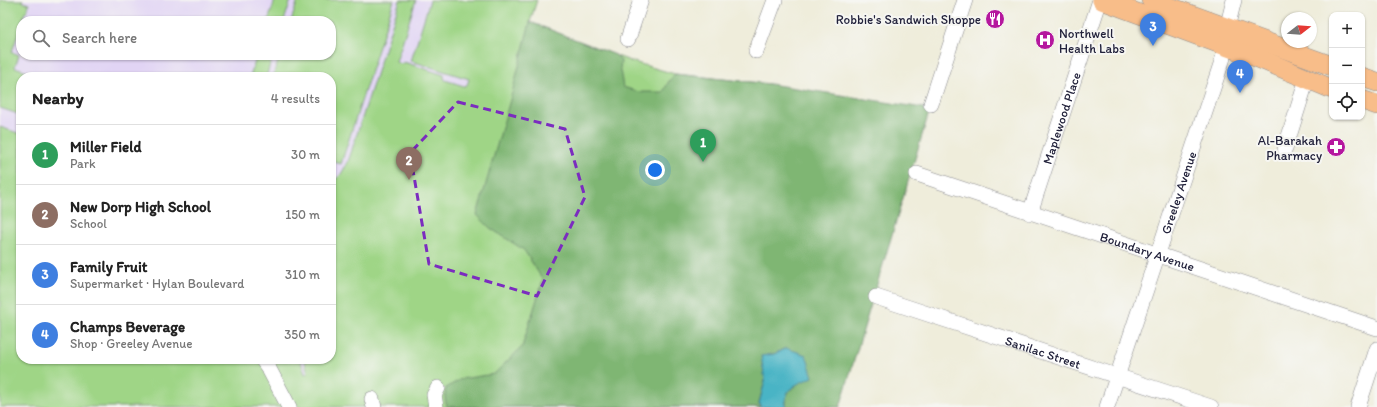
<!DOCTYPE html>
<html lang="en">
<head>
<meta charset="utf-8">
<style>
	:root { --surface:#fff; --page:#f2f2f2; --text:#222; --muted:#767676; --line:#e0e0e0; --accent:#b5179e }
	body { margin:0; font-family:Itim,sans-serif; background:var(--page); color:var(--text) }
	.controls { position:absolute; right:12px; top:12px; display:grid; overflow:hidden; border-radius:8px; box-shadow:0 1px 3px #0004 }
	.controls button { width:36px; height:36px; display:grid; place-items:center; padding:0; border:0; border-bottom:1px solid var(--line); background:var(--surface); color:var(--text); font:20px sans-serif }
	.compass { position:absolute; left:1281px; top:12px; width:36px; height:36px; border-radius:50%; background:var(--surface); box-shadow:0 1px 3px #0004; rotate:73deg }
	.you { position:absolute; left:655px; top:170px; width:14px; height:14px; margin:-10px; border:3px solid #fff; border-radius:50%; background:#1a73e8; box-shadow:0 0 0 6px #1a73e833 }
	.badge { display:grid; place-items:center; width:26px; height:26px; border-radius:50%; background:var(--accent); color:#fff; font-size:13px; font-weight:700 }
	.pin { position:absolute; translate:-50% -33px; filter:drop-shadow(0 1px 2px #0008) }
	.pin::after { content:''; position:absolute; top:21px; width:14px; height:12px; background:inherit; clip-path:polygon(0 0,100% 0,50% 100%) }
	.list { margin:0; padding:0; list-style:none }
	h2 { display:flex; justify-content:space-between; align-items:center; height:52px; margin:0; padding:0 16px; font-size:17px }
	h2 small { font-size:13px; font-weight:400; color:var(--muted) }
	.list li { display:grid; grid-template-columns:26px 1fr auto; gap:12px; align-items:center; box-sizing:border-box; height:60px; padding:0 16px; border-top:1px solid var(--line) }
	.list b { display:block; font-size:15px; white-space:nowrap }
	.list p { margin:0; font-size:13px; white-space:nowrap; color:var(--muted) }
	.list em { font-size:13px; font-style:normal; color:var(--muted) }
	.icon { flex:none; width:22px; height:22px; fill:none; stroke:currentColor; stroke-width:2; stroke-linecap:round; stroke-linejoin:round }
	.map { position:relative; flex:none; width:1377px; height:407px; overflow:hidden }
	.search { position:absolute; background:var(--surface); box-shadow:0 1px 3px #0004; left:16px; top:16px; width:320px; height:44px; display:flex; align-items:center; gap:10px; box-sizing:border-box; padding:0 14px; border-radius:16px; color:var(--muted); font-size:15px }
	.panel { position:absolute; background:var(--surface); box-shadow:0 1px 3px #0004; left:16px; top:72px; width:320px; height:292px; border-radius:16px }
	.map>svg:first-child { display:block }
	.built { fill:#e1d4f4; fill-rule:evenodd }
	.green { fill:#9fd586; stroke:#607c60 }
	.forest { fill:#7fb673; stroke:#506c57 }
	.water { fill:#48b4c5; stroke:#356b80 }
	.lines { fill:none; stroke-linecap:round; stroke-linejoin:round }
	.minor-casing { stroke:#88888b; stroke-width:16 }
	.major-casing { stroke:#88888b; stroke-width:20 }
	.minor { stroke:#fff; stroke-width:15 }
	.major { stroke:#f8bd89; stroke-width:19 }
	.marked { fill:none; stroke:#7b2cbf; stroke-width:3; stroke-dasharray:8 5; stroke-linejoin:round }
	.labels { text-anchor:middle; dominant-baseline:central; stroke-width:4; stroke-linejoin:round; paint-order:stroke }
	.poi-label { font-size:13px; fill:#22223b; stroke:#f6f6f2; text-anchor:end }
	.street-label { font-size:13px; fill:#22223b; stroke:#f6f6f2 }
</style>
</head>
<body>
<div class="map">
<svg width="1377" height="407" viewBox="0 0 1377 407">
	<rect width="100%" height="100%" fill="#f6f6f2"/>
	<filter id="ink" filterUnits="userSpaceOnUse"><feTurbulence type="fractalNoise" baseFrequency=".025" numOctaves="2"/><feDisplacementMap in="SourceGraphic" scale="8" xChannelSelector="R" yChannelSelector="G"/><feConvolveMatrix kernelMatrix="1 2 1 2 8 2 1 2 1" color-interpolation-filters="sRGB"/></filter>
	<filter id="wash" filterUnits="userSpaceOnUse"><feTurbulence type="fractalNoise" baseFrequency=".012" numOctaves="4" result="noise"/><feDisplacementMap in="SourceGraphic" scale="16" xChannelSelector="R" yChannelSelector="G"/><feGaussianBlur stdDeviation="0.9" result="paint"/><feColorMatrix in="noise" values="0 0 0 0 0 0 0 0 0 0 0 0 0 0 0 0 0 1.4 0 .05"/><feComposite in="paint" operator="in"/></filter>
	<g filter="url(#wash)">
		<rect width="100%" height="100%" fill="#efeddb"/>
		<path class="built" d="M0,0h537l-11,33 -208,374 -28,-48h41v-282h-310v68l-21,-6zM21,21h310v34h-310z"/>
		<g class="green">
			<path d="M0,0h23v2l6,2 -2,8h-2l-13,40 7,3 -4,12 12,4 -2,6h-4v38l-21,-7z"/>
			<path d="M275,0h16l-7,21h-16z"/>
			<path d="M298,0h96l-53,164 -10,-3v-84h-58l7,-22h51v-34h-40z"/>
			<path d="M400,0h16l-20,62 5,2 3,-2 40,13v2l1,3 19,6 3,-1 2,-6 -58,-18 19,-61h107l-7,22 100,39 45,13 95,10 70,323h-840v-280l21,7v225h279l5,15 3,-1 -4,-14h27v-175l10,-10 7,-12z"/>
			<path d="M257,55h16l-7,22h-16z"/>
		</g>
		<path class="forest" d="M530,22l86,33 5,6 -1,9 3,17 16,5h24l6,-11 6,-7 95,10 160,25 -90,298h-54c-1,-13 1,-15 11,-23l-11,-36 -12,6 -12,2 3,25 -6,22 1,4h-312c-4,-6 -3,-12 -2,-19l15,-9 33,-5 28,-27 21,-67 -19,-30 -34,-22 -13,-13 35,-122z"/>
		<path class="water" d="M786,348l20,7 7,22c-16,7 -29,10 -27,30h-26l-1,-4 6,-22 -4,-25 13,-2z"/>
	</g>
	<g filter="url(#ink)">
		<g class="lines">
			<g class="minor-casing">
				<g id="minor">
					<path d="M1227,28l7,-28"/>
					<path d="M628,39l13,-39"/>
					<path d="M756,51l19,-51"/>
					<path d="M931,104l34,-104"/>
					<path d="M1285,149l22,-70"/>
					<path id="s1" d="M917,174l460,154"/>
					<path id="s2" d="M1030,213l70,-213"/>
					<path id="s3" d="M876,297l335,110"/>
					<path d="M262,359l7,10 20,38"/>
					<path d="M372,399l2,8"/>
					<path d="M436,407l-2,-12 4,-7"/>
					<path id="s4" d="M1107,407l120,-361"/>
					<path d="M1358,407l19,-58"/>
				</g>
			</g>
			<g class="major-casing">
				<g id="major">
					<path d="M1102,0l151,56 79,33"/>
					<path d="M1151,0l181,66"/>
					<path d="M1362,77l15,5"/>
					<path d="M1362,100l15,5"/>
				</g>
			</g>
			<use href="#minor" class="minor"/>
			<use href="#major" class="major"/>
		</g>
	</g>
	<path class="marked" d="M458,102l107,27 20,68 -48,99 -108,-32 -19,-111z"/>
	<defs>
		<g id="restaurant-disc" transform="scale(1)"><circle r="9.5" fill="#b5179e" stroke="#f6f6f2"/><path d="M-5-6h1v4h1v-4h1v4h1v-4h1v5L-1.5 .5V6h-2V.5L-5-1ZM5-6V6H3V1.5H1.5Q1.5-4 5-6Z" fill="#fff"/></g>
		<g id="hospital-disc" transform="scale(1)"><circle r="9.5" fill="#b5179e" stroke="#f6f6f2"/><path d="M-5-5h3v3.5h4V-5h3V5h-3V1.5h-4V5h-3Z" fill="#fff"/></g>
		<g id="pharmacy-disc" transform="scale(1)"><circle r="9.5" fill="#b5179e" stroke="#f6f6f2"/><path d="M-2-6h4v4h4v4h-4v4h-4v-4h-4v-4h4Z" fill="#fff"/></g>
	</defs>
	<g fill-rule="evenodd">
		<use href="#restaurant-disc" x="995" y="19"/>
		<use href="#hospital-disc" x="1045" y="40"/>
		<use href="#pharmacy-disc" x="1336" y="147"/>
	</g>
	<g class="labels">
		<g class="poi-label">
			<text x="981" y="19">Robbie's Sandwich Shoppe</text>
			<text x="1059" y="33" text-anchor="start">Northwell<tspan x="1059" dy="15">Health Labs</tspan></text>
			<text x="1322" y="140">Al-Barakah<tspan x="1322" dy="15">Pharmacy</tspan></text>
		</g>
		<g class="street-label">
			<text stroke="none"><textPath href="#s2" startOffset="100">Maplewood Place</textPath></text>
			<text stroke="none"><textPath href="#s4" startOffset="226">Greeley Avenue</textPath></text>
			<text stroke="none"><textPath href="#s1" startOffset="243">Boundary Avenue</textPath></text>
			<text stroke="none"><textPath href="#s3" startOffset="176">Sanilac Street</textPath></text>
		</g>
	</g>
</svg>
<div class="controls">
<button>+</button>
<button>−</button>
<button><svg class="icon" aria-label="locate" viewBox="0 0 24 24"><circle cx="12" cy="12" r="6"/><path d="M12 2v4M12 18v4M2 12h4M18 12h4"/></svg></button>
</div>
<svg class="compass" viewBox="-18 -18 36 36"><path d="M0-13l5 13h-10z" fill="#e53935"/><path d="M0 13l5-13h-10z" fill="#767676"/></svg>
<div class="you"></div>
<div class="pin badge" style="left:703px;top:162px;background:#2e9e5b">1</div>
<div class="pin badge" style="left:409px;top:180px;background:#8d6e63">2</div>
<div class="pin badge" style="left:1153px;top:46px;background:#3f7fe0">3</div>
<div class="pin badge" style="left:1240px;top:93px;background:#3f7fe0">4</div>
<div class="search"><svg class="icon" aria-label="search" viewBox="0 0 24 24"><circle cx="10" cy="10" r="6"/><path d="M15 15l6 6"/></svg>Search here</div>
<section class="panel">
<h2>Nearby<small>4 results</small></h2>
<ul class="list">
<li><span class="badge" style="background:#2e9e5b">1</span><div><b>Miller Field</b><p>Park</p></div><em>30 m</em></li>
<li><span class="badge" style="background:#8d6e63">2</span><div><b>New Dorp High School</b><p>School</p></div><em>150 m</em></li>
<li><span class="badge" style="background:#3f7fe0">3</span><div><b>Family Fruit</b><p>Supermarket · Hylan Boulevard</p></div><em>310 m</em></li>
<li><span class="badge" style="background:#3f7fe0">4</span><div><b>Champs Beverage</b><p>Shop · Greeley Avenue</p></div><em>350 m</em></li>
</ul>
</section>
</div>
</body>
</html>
